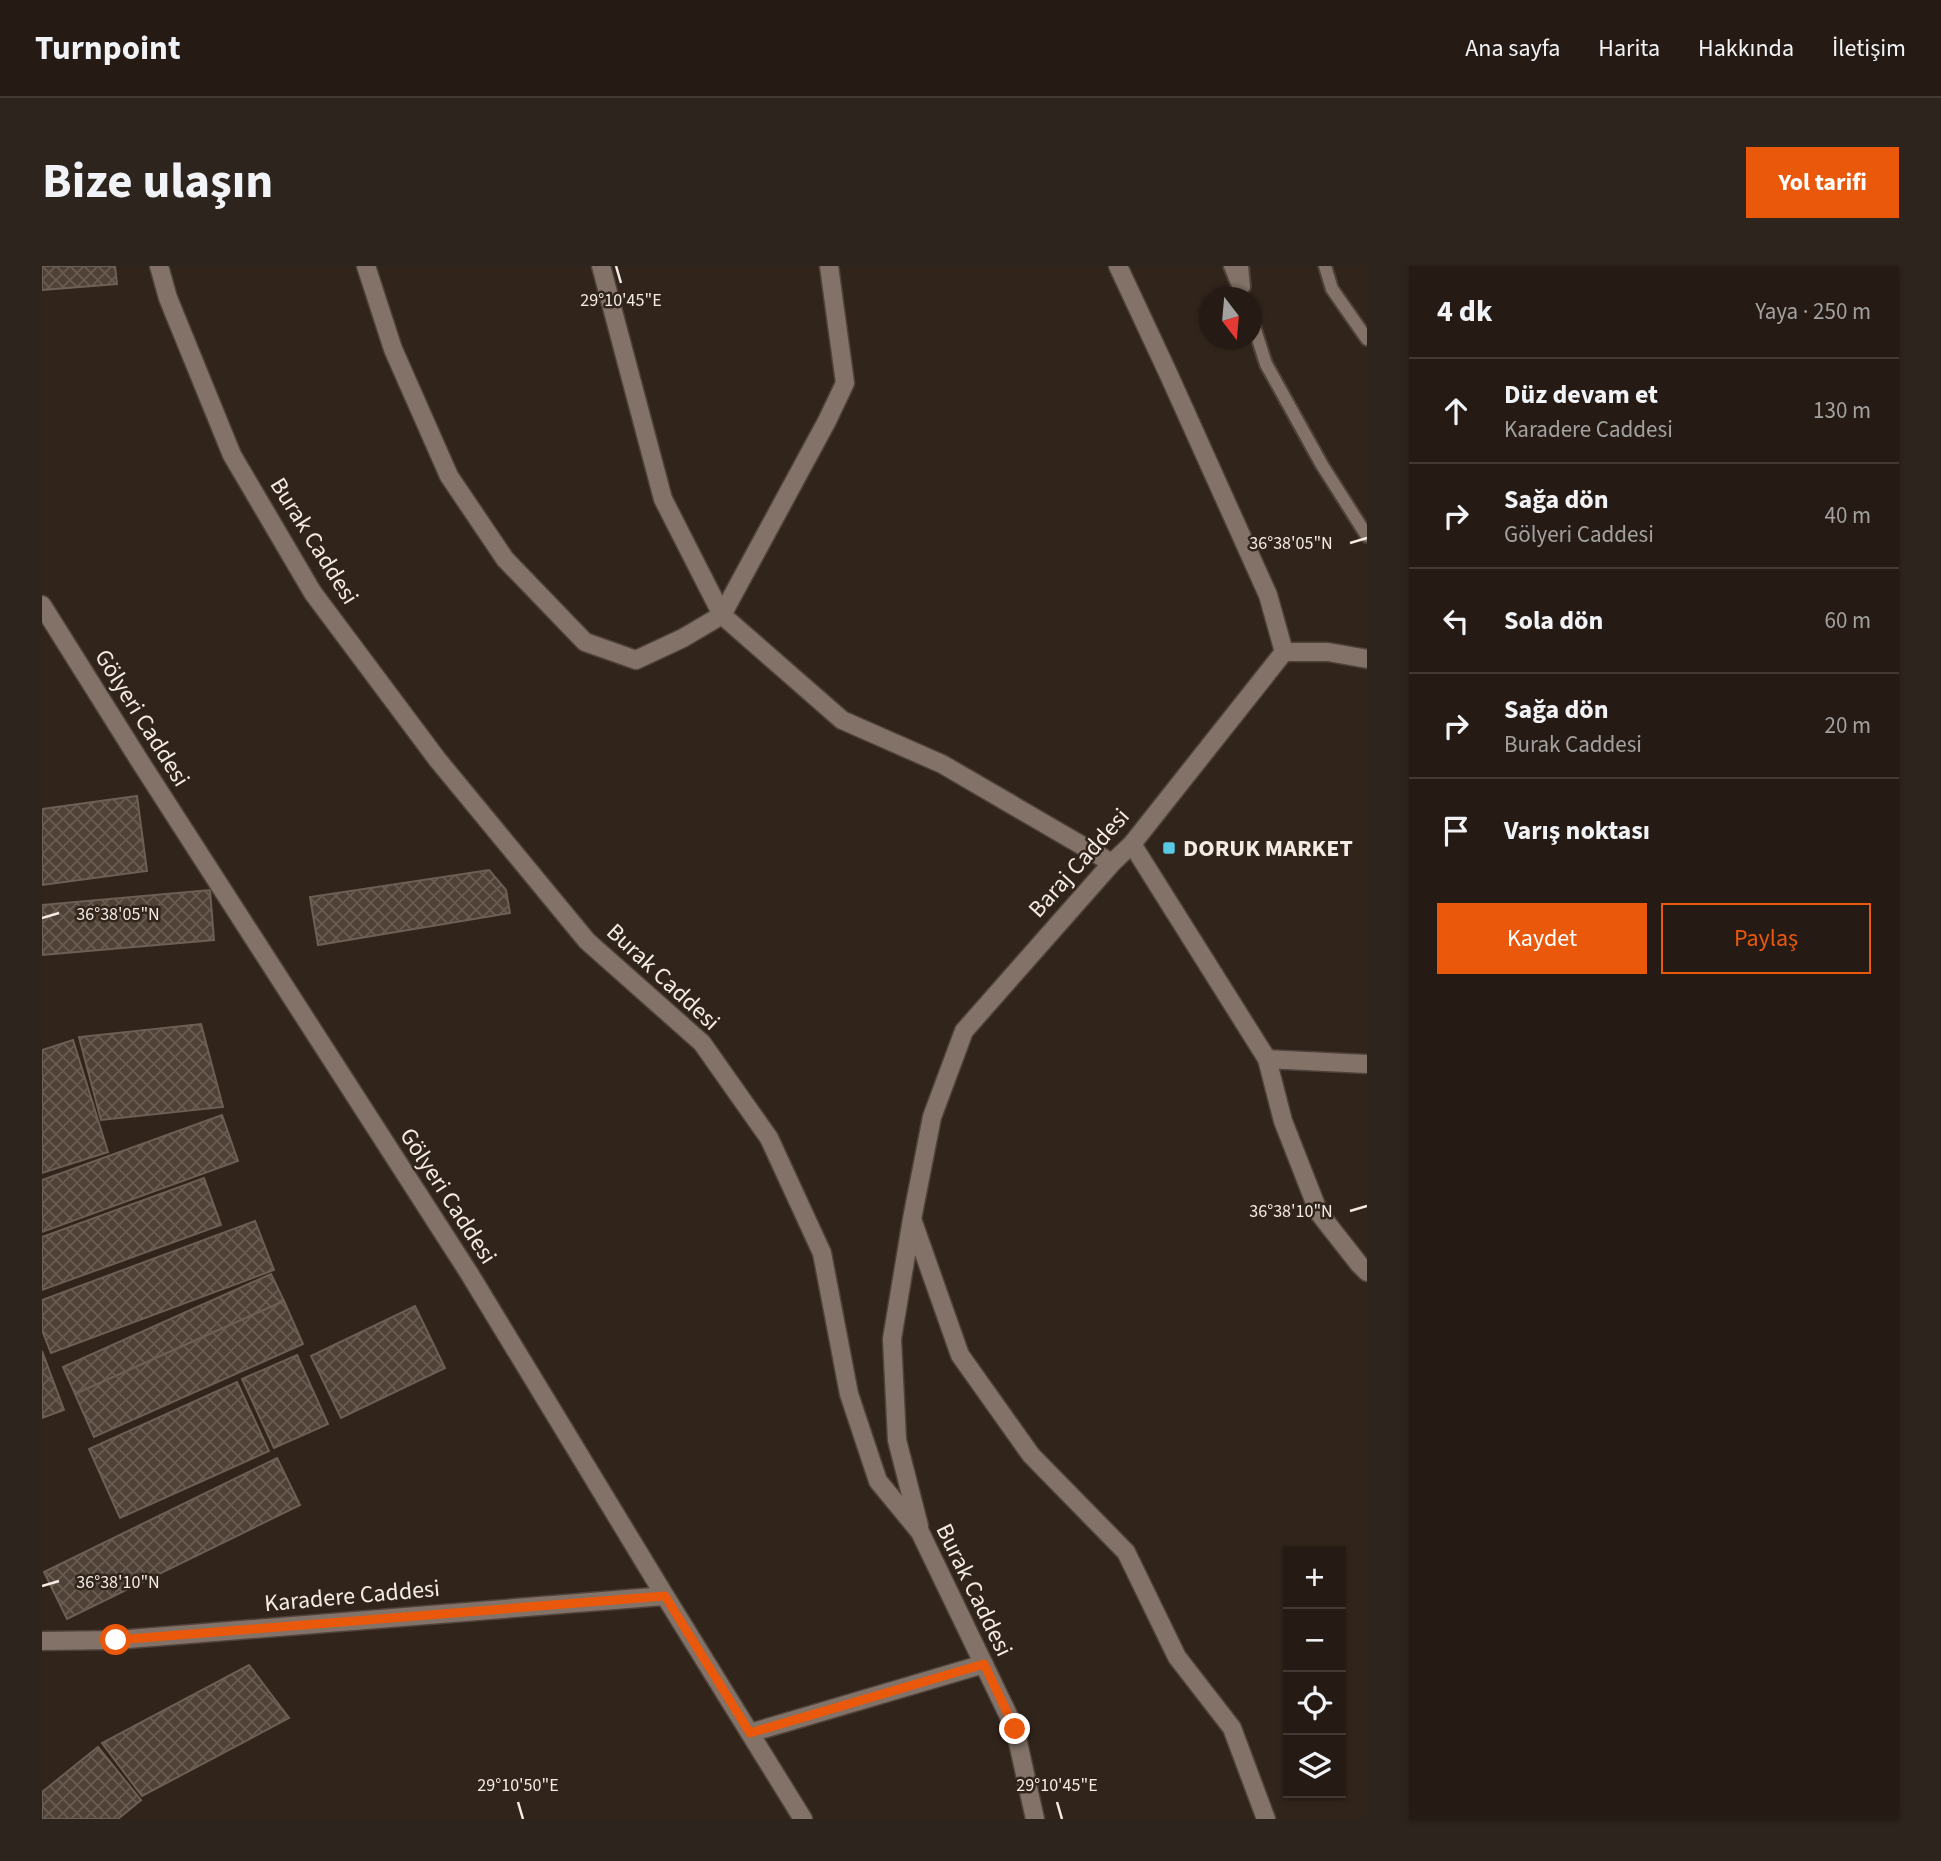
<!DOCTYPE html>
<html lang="tr">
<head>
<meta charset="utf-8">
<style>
	:root { --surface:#251b14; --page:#2d241d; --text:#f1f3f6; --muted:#a3a1a0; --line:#423934; --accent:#ea580c }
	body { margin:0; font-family:"Source Sans 3",sans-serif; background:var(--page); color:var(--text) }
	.controls { position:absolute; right:21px; bottom:21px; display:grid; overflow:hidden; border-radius:0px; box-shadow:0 2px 5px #0004 }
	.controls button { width:63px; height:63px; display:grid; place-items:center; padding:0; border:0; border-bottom:2px solid var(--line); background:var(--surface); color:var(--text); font:35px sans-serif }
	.compass { position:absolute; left:1157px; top:21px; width:63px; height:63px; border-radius:50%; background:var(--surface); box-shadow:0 2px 5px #0004; rotate:164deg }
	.stop { position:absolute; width:21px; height:21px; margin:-16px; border:5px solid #ea580c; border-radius:50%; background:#fff }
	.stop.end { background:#ea580c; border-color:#fff; box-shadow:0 2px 7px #0008 }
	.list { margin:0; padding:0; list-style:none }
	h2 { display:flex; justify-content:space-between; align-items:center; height:91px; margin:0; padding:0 28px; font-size:30px }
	h2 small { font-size:23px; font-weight:400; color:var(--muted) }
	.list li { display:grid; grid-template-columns:46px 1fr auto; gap:21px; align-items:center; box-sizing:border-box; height:105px; padding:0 28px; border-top:2px solid var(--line) }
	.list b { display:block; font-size:26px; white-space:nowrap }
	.list p { margin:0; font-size:23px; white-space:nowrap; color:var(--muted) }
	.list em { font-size:23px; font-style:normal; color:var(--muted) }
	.actions { display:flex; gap:14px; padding:21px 28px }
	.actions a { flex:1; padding:16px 0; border:2px solid var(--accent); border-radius:0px; text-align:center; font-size:24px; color:var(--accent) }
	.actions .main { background:var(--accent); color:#fff }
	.icon { flex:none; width:38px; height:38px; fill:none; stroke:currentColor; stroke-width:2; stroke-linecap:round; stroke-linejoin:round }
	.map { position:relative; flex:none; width:1325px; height:1553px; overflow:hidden; border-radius:0px }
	header { display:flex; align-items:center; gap:42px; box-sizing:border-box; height:98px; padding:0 35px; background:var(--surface); border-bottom:2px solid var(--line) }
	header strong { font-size:33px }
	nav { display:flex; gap:38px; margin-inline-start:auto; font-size:24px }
	.intro { display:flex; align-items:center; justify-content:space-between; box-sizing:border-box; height:168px; padding:0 42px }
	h1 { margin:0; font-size:49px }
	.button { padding:18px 32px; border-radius:0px; background:var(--accent); color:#fff; font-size:24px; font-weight:700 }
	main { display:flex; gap:42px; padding:0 42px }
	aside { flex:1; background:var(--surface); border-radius:0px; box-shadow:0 2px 5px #0004 }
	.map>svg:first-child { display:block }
	.building { fill:url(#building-cross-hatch); stroke:#6e5f54; stroke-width:2 }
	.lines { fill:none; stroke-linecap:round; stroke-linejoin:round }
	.service-casing { stroke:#4e423b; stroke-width:16 }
	.minor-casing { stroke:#4e423b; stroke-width:21 }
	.service { stroke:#827267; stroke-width:12 }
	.minor { stroke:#827267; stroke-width:18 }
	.route { stroke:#ea580c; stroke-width:9 }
	.ticks { fill:none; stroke:#f4ebe5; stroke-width:2.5 }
	.poi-dot { fill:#57c9e3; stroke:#31241b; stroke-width:2.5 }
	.labels { text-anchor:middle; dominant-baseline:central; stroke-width:5; stroke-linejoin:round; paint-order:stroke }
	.street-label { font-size:24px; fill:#f4ebe5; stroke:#31241b }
	.poi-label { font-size:24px; font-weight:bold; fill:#f4ebe5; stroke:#31241b; text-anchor:start }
	.ticks-label { font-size:18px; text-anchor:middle; fill:#f4ebe5; stroke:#31241b; stroke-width:5; stroke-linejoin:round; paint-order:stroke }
</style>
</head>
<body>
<header>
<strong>Turnpoint</strong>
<nav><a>Ana sayfa</a><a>Harita</a><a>Hakkında</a><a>İletişim</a></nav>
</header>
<div class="intro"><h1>Bize ulaşın</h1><a class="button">Yol tarifi</a></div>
<main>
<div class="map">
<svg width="1325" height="1553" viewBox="0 0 1325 1553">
	<defs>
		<pattern id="building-cross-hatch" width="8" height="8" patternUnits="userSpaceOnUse" patternTransform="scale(1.75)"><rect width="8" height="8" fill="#4f4136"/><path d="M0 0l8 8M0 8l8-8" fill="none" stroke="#695d53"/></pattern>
	</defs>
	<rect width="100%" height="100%" fill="#31241b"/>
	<g class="building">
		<path d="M0,0h73l2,18 -75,6z"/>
		<path d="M95,530l10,75 -105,14v-76z"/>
		<path d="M447,604l17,20 4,23 -192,32 -8,-48z"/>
		<path d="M168,624l4,50 -172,15v-50z"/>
		<path d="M159,758l22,83 -122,13 -22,-83z"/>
		<path d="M31,774l35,112 -66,21v-123z"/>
		<path d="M180,849l16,46 -196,71v-52z"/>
		<path d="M162,912l17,47 -179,65v-53z"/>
		<path d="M213,955l19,49 -223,83 -9,-23v-30z"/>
		<path d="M229,1008l13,27 -209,93 -12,-27z"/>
		<path d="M242,1035l19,43 -209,93 -19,-43z"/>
		<path d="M373,1040l30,62 -104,50 -30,-62z"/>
		<path d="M0,1085l22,59 -22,8z"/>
		<path d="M255,1089l31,69 -54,24 -32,-69z"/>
		<path d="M195,1116l32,69 -149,67 -31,-69z"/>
		<path d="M235,1192l23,47 -233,114 -23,-47z"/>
		<path d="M207,1399l40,53 -147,78 -40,-53z"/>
		<path d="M56,1481l43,53 -23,19h-76v-27z"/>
	</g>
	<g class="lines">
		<g class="service-casing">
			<g id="service">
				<path d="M1188,0l13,32"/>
				<path d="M1200,0l2,21"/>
				<path d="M1283,0l7,23 35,50"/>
				<path d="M1210,54l14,44 56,101 45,71"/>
			</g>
		</g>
		<g class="minor-casing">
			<g id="minor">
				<path d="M117,0l9,32 64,157 81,138 124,166 150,182 115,102 67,95 53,115 27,141 29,87 42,51 95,197 20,90"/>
				<path d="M324,0l27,83 56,127 56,83 80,83 51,18 47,-22 39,-23 105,-194 18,-38 -16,-117"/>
				<path d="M559,0l62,233 59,116 120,105 100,44 170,99"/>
				<path d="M0,339l99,158 328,510 196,323 138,223"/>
				<path d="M1242,386h44l39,7"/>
				<path d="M1090,578l135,215 16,62 36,92 40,51 8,8"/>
				<path d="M1225,793l100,5"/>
				<path d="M871,956l47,133 71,100 95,97 51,105 55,71 34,91"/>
				<path d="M877,1260l-22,-86 -5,-101 20,-120 20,-102 32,-86 148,-168 20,-19 152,-192 -16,-57 -100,-222 -50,-107"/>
				<path d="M0,1375l74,-1 549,-44"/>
				<path d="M708,1467l234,-69"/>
			</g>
		</g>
		<use href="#service" class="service"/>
		<use href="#minor" class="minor"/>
	</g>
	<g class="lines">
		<path class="route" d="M74,1374l549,-44 85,137 234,-69 31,65"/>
	</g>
	<path class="ticks" d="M574,0l5,17M1308,277l17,-5M0,652l17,-5M1308,945l17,-5M0,1320l17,-5M476,1536l5,17M1015,1536l5,17"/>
	<rect class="poi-dot" x="1120" y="575" width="14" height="14" rx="3.5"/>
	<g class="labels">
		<g class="street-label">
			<text transform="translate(272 275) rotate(58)">Burak Caddesi</text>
			<text transform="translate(100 452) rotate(58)">Gölyeri Caddesi</text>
			<text transform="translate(1037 597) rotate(-48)">Baraj Caddesi</text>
			<text transform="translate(621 711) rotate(43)">Burak Caddesi</text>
			<text transform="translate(406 930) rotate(57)">Gölyeri Caddesi</text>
			<text transform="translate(932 1324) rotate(64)">Burak Caddesi</text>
			<text transform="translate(310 1330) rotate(-5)">Karadere Caddesi</text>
		</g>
		<g class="poi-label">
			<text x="1141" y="582">DORUK MARKET</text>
		</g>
	</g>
	<g class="ticks-label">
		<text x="579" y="40">29°10'45"E</text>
		<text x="1249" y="283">36°38'05"N</text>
		<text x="76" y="654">36°38'05"N</text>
		<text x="1249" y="951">36°38'10"N</text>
		<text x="76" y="1322">36°38'10"N</text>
		<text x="476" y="1525">29°10'50"E</text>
		<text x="1015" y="1525">29°10'45"E</text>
	</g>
</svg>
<div class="controls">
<button>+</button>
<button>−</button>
<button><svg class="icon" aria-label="locate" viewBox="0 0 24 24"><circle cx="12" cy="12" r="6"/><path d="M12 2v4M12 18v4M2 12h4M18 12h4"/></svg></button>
<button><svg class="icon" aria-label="layers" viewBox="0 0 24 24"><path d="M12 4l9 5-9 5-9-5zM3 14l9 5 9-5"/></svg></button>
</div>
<svg class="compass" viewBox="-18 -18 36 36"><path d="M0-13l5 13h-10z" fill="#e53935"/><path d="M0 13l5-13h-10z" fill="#a3a1a0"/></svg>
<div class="stop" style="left:74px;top:1374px"></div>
<div class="stop end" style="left:973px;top:1463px"></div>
</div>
<aside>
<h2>4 dk<small>Yaya · 250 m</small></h2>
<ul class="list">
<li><svg class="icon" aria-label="ahead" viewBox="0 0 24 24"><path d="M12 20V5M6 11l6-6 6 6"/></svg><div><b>Düz devam et</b><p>Karadere Caddesi</p></div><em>130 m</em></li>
<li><svg class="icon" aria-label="right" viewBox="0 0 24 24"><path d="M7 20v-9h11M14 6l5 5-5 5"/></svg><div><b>Sağa dön</b><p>Gölyeri Caddesi</p></div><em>40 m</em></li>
<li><svg class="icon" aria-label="left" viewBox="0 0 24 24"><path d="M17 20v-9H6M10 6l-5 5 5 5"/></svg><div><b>Sola dön</b></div><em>60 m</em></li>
<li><svg class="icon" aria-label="right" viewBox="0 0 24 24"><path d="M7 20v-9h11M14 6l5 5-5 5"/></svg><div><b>Sağa dön</b><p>Burak Caddesi</p></div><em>20 m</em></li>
<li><svg class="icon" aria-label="arrive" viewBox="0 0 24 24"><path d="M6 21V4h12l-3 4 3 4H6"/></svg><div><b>Varış noktası</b></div></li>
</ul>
<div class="actions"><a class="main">Kaydet</a><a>Paylaş</a></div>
</aside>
</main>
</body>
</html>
